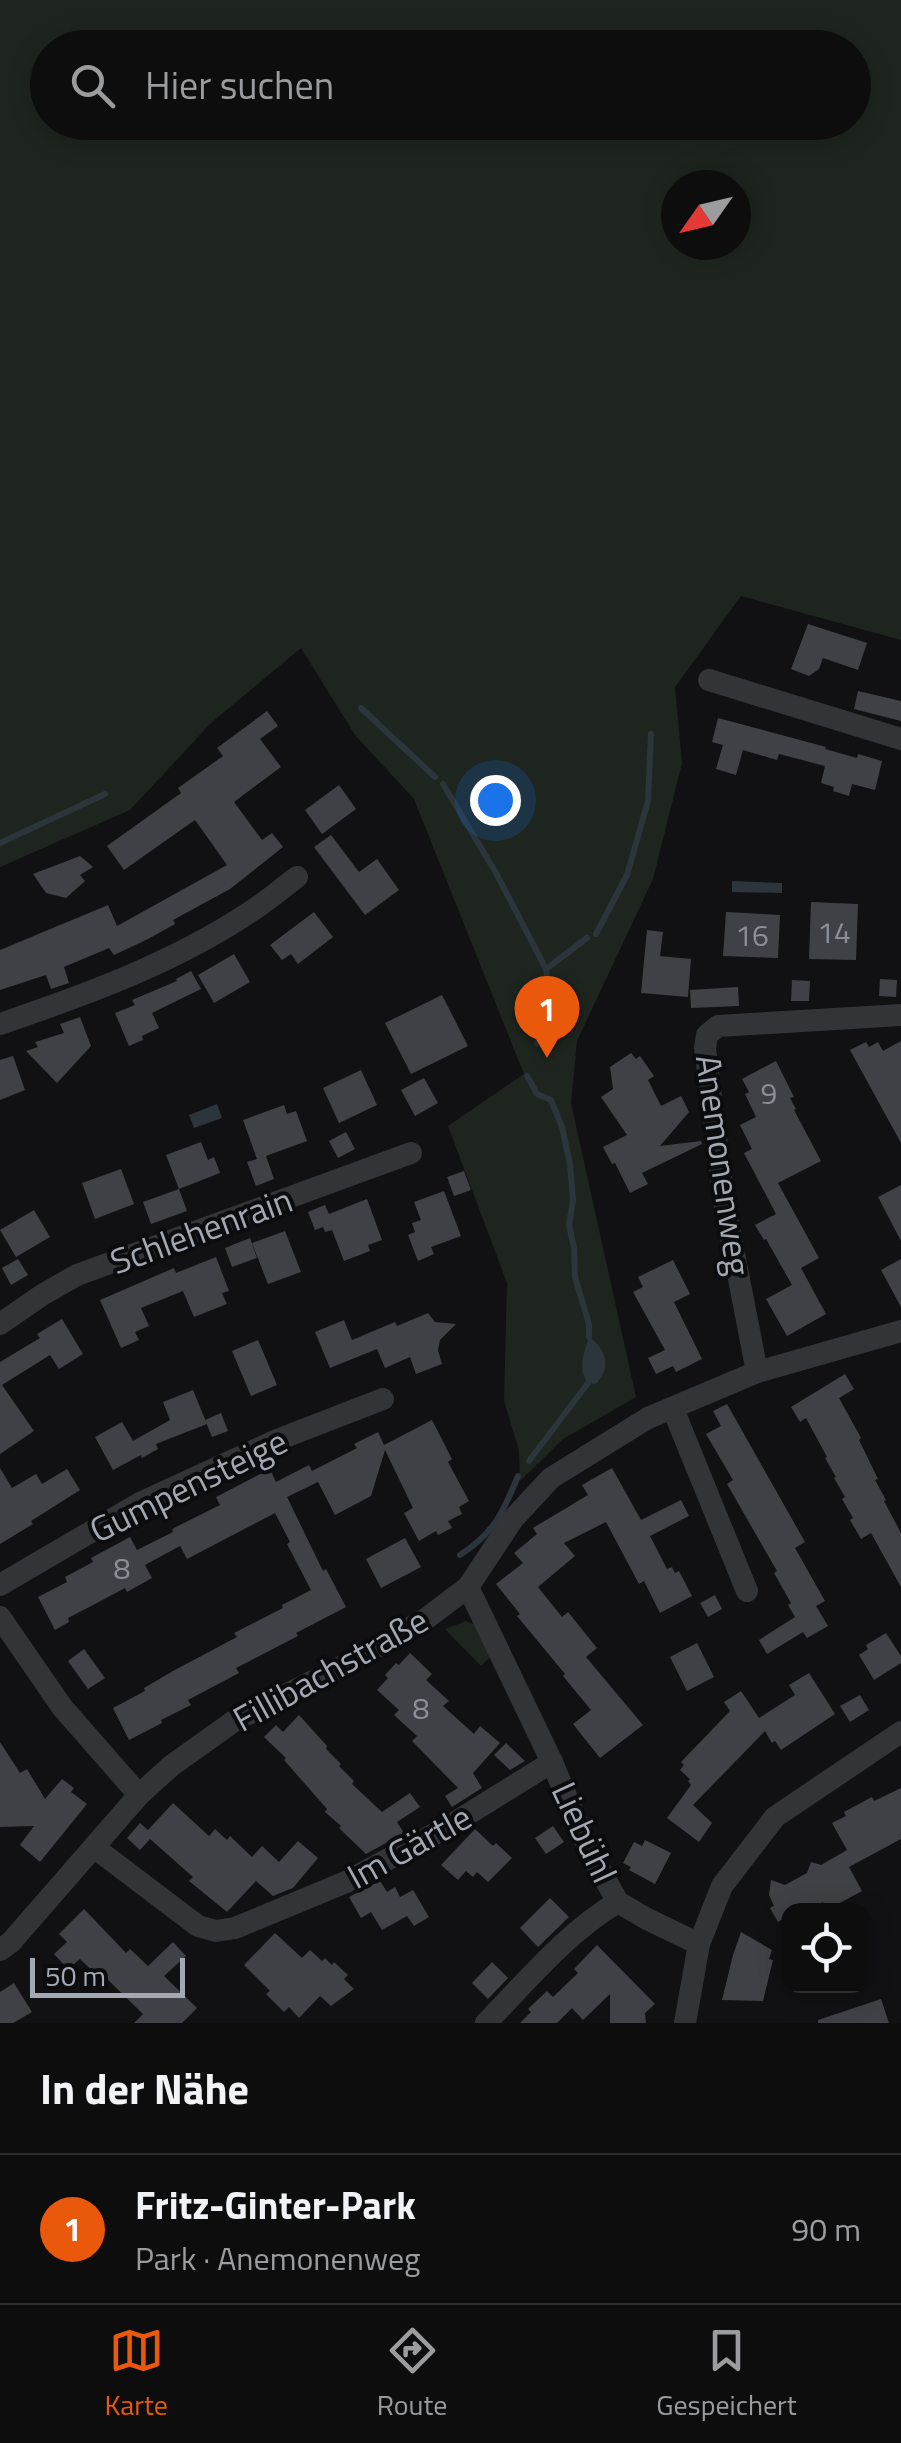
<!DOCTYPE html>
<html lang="de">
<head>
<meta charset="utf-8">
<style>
	:root { --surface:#0d0d0e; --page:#161617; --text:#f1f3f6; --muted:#9a9c9e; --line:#2d2d2e; --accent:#ea580c }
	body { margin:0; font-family:"Titillium Web",sans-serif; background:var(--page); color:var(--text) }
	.controls { position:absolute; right:30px; bottom:30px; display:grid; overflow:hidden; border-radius:20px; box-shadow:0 5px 25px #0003 }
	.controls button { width:90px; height:90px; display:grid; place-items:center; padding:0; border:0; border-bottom:2px solid var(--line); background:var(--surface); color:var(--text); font:50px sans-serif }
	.compass { position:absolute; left:661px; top:170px; width:90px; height:90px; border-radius:50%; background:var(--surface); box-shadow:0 5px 25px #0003; rotate:236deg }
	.scale { position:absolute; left:30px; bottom:25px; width:155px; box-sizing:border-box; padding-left:10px; border:5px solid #a3a9b3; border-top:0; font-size:28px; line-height:35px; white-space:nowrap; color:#a3a9b3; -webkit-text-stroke:8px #0c0c0e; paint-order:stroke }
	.you { position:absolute; left:495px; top:800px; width:35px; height:35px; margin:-25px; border:8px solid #fff; border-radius:50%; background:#1a73e8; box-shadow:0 0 0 15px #1a73e833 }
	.badge { display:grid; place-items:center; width:65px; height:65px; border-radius:50%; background:var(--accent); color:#fff; font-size:32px; font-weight:700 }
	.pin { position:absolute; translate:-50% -82px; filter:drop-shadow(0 2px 5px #0008) }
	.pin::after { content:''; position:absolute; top:52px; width:35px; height:30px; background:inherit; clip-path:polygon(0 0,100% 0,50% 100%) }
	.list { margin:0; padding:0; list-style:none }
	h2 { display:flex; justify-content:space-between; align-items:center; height:130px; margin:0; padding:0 40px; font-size:42px }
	h2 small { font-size:32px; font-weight:400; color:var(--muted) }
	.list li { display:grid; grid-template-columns:65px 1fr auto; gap:30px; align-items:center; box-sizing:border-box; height:150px; padding:0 40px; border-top:2px solid var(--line) }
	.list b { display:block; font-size:38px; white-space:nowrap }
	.list p { margin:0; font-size:32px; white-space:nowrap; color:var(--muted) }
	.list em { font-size:32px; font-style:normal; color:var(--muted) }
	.icon { flex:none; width:55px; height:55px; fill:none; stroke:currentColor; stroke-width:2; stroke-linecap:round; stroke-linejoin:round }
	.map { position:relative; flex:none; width:901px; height:2023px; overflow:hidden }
	.search { position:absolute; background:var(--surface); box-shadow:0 5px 25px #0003; left:30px; right:30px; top:30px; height:110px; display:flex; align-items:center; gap:25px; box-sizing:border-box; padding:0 35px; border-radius:55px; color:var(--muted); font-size:38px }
	.sheet { height:280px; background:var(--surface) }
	nav { display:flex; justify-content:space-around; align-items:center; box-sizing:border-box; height:140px; border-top:2px solid var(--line); background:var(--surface); font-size:28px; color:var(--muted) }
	nav a { display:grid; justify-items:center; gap:5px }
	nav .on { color:var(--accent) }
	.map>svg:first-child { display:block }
	.green { fill:#1e251e; fill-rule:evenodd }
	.water { fill:#2b353b }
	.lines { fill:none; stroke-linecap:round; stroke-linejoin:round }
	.stream { stroke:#2b353b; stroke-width:6 }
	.building { fill:#404146 }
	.minor { stroke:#323437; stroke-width:22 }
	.labels { text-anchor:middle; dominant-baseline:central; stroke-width:8; stroke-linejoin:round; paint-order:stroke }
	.number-label { font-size:30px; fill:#8a8f98 }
	.street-label { font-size:35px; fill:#a3a9b3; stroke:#0c0c0e }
</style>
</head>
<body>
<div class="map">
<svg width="901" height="2023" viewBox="0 0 901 2023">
	<rect width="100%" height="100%" fill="#111113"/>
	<g class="green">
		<path d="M0,0h901v640l-160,-44 -66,91 7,76 -29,116 -76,162 -6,62 65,294 -73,42 -43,42 -1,-31 -15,-49 3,-118 -59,-157 76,-52 -110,-275 -59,-64 -54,-87 -90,75 -81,87 -130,57zM48,48h806v74h-806zM676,185h60v60h-60z"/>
		<path d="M466,1621l9,4 16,31 -10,10 -36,-37z"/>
	</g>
	<g class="water">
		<path d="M732,881l50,2v10l-50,-1z"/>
		<path d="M217,1104l5,14 -28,10 -5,-13z"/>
		<path d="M589,1337c17,12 23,30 7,47l-8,-1c-11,-16 -4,-29 1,-46z"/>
	</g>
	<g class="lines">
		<g class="stream">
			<path d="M361,708l74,69"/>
			<path d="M443,784l53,89 50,96 2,20 -11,55"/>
			<path d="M0,843l105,-49"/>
			<path d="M596,934l31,-59 21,-74 3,-67"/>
			<path d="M546,969l41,-31"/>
			<path d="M527,1076l10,18 14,6 11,27 8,37 3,36 -4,25 5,23 1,29 14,47v13"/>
			<path d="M529,1461l59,-78"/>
			<path d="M460,1555c34,-22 43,-42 58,-79"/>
		</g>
	</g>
	<g class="building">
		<path d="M808,624l59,19 -9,27 -35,-12 -4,11 -10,7 -18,-7z"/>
		<path d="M858,691l43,10v20l-47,-12z"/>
		<path d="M267,711l11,15 -18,13 21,28 -47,35 28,38 10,-7 11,14 -53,42 -57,31 2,4 -27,15 -34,16 -5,-7 -45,19 5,16 -18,6 -5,-14 -46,15v-40l108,-45 9,21 110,-61 -32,-45 -71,50 -17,-24 74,-53 -3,-5 45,-32 -6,-8z"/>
		<path d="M718,718l108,29 -1,2 32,9 1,-4 24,7 -7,29 -23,-6 -3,12 -16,-5 1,-4 -13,-4 4,-17 -46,-12 -2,6 -34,-10 -7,25 -20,-6 7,-24 -11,-3z"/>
		<path d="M339,785l17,24 -34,25 -17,-24z"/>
		<path d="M331,835l28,37 18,-13 22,31 -34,25 -51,-68z"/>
		<path d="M80,856l13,11 -13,8 5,6 -19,17 -20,-5 -13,-19z"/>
		<path d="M811,902l47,2 -2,56 -47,-1z"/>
		<path d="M314,912l19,25 -35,27 -7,-10 -9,6 -12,-15z"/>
		<path d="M726,912l54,3 -2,43 -55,-2z"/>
		<path d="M647,930l16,2 -3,24 31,3 -3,38 -47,-4z"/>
		<path d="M234,954l16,28 -36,21 -16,-28z"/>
		<path d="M191,971l10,18 -49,24 7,15 -17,8 1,4 -14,6 -14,-33 20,-8 -3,-5 45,-19 -1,-2z"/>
		<path d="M880,979l17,1 -1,17 -17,-1z"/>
		<path d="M792,980l18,1 -1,20h-18z"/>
		<path d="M738,987l1,19 -48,2 -1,-18z"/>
		<path d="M442,995l26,51 -57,28 -26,-51z"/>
		<path d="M80,1017l11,29 -34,37 -31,-32 12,-4 -3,-5 29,-9 -4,-9z"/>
		<path d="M901,1041v102l-51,-93 16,-8 3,5 9,-5 5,9z"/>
		<path d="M631,1053l5,6 4,-3 14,20 -6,4 13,26 20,-10 8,16 -29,34 41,-5 1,3 -60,29 6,11 -18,9 -15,-30 -3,1 -9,-17 24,-12 -26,-38 12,-8 -3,-22z"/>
		<path d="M13,1056l12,34 -25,10v-40z"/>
		<path d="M776,1061l18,36 -4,1 6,11 -2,1 27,51 -43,22 41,75 -18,10 25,46 -39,22 -21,-37 26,-14 -26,-46 -2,1 -9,-15 21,-11 -32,-61 8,-4 -12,-24 16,-8 -11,-23 4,-2 -7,-13z"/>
		<path d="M361,1070l16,35 -38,18 -16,-35z"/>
		<path d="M424,1078l14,25 -23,13 -14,-26z"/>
		<path d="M284,1105l3,9 9,-3 11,30 -41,15 8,23 -18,7 -9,-24 10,-3 -14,-39z"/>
		<path d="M346,1132l9,17 -17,9 -9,-17z"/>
		<path d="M201,1142l7,18 6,-3 6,16 -41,16 -13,-34z"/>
		<path d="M121,1169l13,35 -39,15 -13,-36z"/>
		<path d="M464,1171l7,19 -17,6 -7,-19z"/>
		<path d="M901,1185v56l-23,-44z"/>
		<path d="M179,1189l8,22 -36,13 -8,-22z"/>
		<path d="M444,1191l17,45 -30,11 3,7 -16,7 -10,-26 7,-3 -3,-9 9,-3 -7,-18z"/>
		<path d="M367,1199l15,41 -14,5 2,6 -26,10 -12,-31 -7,2 -2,-5 -8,3 -7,-18 17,-7 4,9z"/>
		<path d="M34,1210l16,27 -34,20 -16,-27z"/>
		<path d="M285,1231l16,41 -33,12 -16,-41z"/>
		<path d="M250,1238l7,20 -25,9 -7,-19z"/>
		<path d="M216,1257l13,34 -7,2 5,11 -33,13 -11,-26 -42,17 8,18 -14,6 4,8 -18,8 -21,-48 74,-32 2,5z"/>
		<path d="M18,1259l10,16 -17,10 -9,-17z"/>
		<path d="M901,1259v48l-20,-37z"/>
		<path d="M673,1260l17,34 -16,8 28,57 -26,13 -3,-6 -17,8 -8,-16 17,-8 -32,-58 10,-5 -5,-10z"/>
		<path d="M428,1313l7,9 21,2 -16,16 -2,10 4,14 -26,10 -6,-17 -25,11 -8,-19 -47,19 -15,-36 29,-12 8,20 43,-18 2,4z"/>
		<path d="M62,1319l21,35 -24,15 -9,-14 -48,30 32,46 -34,23v-92l40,-24 -3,-4z"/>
		<path d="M258,1340l19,45 -26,11 -19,-45z"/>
		<path d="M845,1374l9,15 -15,9 22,40 -2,2 19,39 -3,1 11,20 -2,1 17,32v54l-30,-54 -10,6 -11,-19 3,-2 -11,-19 3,-2 -11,-19 2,-1 -11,-19 2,-1 -21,-39 -6,4 -9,-15z"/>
		<path d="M193,1390l14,34 -51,20 2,5 -16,9 -1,-3 -28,15 -18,-33 27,-15 11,19 37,-21 -7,-18z"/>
		<path d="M727,1404l78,138 -10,6 30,53 -9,5 12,20 -21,12 -4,-6 -36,22 -8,-14 36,-23 -7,-12 3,-2 -17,-30 3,-2 -50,-87 6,-4 -27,-46 15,-8 -8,-15z"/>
		<path d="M221,1413l7,18 -16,6 -7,-17z"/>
		<path d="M432,1420l20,39 -4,3 21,39 -10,6 3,7 -14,7 4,7 -14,7 -2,-4 -17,10 -15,-28 9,-5 -28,-58 -14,46 -36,19 -17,-33 -31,15 36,74 3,-2 20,38 -50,26 2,3 -62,32 3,5 -51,27 3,5 -30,15 1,3 -33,17 -16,-32 32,-17 -1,-3 29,-17 64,-34 -3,-4 49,-25 -1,-3 29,-15 -24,-46 3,-2 -15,-29 -88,46 -7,-13 -35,19 7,13 -25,14 -2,-4 -30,16 -27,14 1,4 -14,8 -17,-33 29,-15 -2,-5 28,-15 -2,-4 39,-21 7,13 36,-18 -1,-3 48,-24 -4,-8 54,-28 6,13 33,-17 3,6 45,-23 -3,-4 24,-12 6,13z"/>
		<path d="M0,1468l12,20 24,-14 6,10 25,-15 13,21 -49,31 2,3 -33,20z"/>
		<path d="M612,1468l29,52 40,-20 8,16 -39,20 17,33 5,-2 3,6 4,-2 13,25 -32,17 -16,-32 -5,3 -33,-62 -42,21 11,13 -37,31 24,30 6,-5 29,36 -11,9 57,68 -43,33 -27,-34 18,-14 -28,-34 2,-2 -48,-58 3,-2 -24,-30 27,-21 -9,-10 23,-19 -4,-6 55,-33 -6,-10z"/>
		<path d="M405,1538l16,29 -40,21 -15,-29z"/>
		<path d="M715,1595l7,14 -14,8 -8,-14z"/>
		<path d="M886,1633l15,23v7l-27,17 -15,-25 9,-6 -2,-4z"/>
		<path d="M697,1643l17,34 -27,14 -17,-34z"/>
		<path d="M84,1649l21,29 -17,11 -20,-28z"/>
		<path d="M410,1653l22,21 -6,6 23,21 -6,5 31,28 6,-8 20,17 -27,30 9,15 -30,19 -7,-11 13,-8 -46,-47 5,-5 -23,-21 5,-5 -22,-20 11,-12 -3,-3 11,-12 3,2z"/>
		<path d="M809,1673l26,41 -54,36 -6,-9 -3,2 -7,-12 -72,74 19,18 -13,19 -32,-24 24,-33 -3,-4 2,-2 -10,-9 4,-5 -3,-3 49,-51 -6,-9 17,-11 18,27 36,-23 -6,-10z"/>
		<path d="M860,1695l9,15 -19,12 -10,-16z"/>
		<path d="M299,1715l28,31 -1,3 15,15 -2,2 15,15 -2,3 30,28 28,-19 10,14 -23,15 7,11 -38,21 -27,-26 2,-2 -16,-14 2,-3 -43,-49 2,-2 -22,-21 12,-12 7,7z"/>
		<path d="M0,1742l20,31 7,-4 18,30 17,-20 12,9 -3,4 16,12 -47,58 -20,-17 14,-19 -34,1z"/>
		<path d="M506,1743l19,18 -15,9 -16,-15z"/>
		<path d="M901,1788v51l-52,28 13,24 -35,19 -4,-8 -15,8h-20v6l-10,6 -8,-14 4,-2 -5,-11 2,-15 14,5 22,-12 4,-11 10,3 26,-15 -15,-27 14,-7 -2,-4 28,-15 2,4z"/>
		<path d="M173,1803l36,33 6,-7 12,11 3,-4 22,21 10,-11 17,16 19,-21 20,17 -25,30 -20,8 -17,-15 -29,31 -38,-31 4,-4 -43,-38 -10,11 -13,-12 13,-15 8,7z"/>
		<path d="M553,1826l11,16 -18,12 -11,-16z"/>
		<path d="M475,1829l18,17 3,-3 16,15 -24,24 -11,-10 -4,5 -7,-6 -8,9 -17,-15z"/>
		<path d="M645,1840l26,13 -16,31 -26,-14 2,-3 -8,-4 11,-21 8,4z"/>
		<path d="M380,1881l7,11 8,-5 5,10 13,-7 16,27 -15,9 -7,-10 -25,14 -11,-18 -10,6 -12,-21z"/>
		<path d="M550,1898l19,19 -31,30 -18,-19z"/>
		<path d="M84,1909l42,44 4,-4 18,17 25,-24 13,14 -22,20 33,32 -15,15h-48l9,-9 -39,-38 -3,3 -21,-20 -12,10 -14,-15 13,-12 -8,-8z"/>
		<path d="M741,1932l31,18 -3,9 4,1 -10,41 -41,-1 11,-45z"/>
		<path d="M275,1933l27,25 8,-8 12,11 3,-3 7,7 2,-3 14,13 -4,4 10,10 -23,17 -11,-10 -21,22 -10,-11 -5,5 -18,-18 4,-3 -26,-26z"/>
		<path d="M597,1945l58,59 -10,9 1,10h-36v-29l-27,26 -11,-12 -15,15h-37l11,-11 -3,-3 19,-18 6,6 25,-24 -4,-4z"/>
		<path d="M492,1962l16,16 -20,21 -16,-16z"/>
		<path d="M14,1983l18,29 -19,11h-13v-31z"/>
		<path d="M881,1999l8,24h-71v-3z"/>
	</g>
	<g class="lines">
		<g class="minor">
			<path d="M709,680l192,59"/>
			<path d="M0,1024c85,-29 171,-60 247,-110 18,-11 34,-25 50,-37"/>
			<path d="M0,1324l42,-29 35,-20 334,-122"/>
			<path d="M757,1372l-33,-170 -19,-154 2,-13 11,-9 183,-11"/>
			<path d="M673,1409l74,182"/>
			<path d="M0,1585l140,-82 137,-63 106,-41"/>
			<path d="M468,1587l84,175 37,89 29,51 29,17 52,25"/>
			<path d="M0,1617l62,90 77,88"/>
			<path d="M95,1848l103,78 18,5 19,-3 111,-46 103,-56 103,-64"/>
			<path d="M0,1950l11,-8 128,-147 32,-29 63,-45 105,-53 48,-27 40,-23 41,-31 45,-68 38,-41 97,-60 109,-46 144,-41"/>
			<path d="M486,2023c41,-42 81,-91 132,-121"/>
			<path d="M685,2023l14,-79 23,-58 53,-69 126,-85"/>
		</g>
	</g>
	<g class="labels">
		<g class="number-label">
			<text x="834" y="932">14</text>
			<text x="752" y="935">16</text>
			<text x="769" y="1093">9</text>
			<text x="122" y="1568">8</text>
			<text x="421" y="1708">8</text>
		</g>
		<g class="street-label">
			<text transform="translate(724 1165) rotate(82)">Anemonenweg</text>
			<text transform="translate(201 1230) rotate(-20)">Schlehenrain</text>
			<text transform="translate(188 1485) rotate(-26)">Gumpensteige</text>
			<text transform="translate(330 1669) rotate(-29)">Fillibachstraße</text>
			<text transform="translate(585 1832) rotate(65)">Liebühl</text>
			<text transform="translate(409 1846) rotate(-29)">Im Gärtle</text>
		</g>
	</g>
</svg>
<div class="controls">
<button><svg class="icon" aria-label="locate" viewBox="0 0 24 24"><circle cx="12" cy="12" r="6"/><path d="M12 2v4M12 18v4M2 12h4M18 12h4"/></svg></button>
</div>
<svg class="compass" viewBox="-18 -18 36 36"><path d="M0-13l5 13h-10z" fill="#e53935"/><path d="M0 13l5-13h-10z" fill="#9a9c9e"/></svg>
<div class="scale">50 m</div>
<div class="you"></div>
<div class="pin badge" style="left:547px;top:1058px">1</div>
<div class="search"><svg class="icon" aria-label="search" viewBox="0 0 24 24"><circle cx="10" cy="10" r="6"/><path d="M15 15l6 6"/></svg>Hier suchen</div>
</div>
<section class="sheet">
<h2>In der Nähe<small></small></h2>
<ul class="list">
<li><span class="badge">1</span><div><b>Fritz-Ginter-Park</b><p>Park · Anemonenweg</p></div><em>90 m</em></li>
</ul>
</section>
<nav>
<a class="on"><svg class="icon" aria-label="map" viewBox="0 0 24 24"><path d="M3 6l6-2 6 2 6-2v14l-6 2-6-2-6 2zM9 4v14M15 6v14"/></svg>Karte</a>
<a><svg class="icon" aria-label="directions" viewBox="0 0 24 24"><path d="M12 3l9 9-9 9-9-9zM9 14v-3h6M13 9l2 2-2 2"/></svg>Route</a>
<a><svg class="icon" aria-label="saved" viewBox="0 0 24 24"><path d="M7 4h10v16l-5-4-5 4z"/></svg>Gespeichert</a>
</nav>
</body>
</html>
